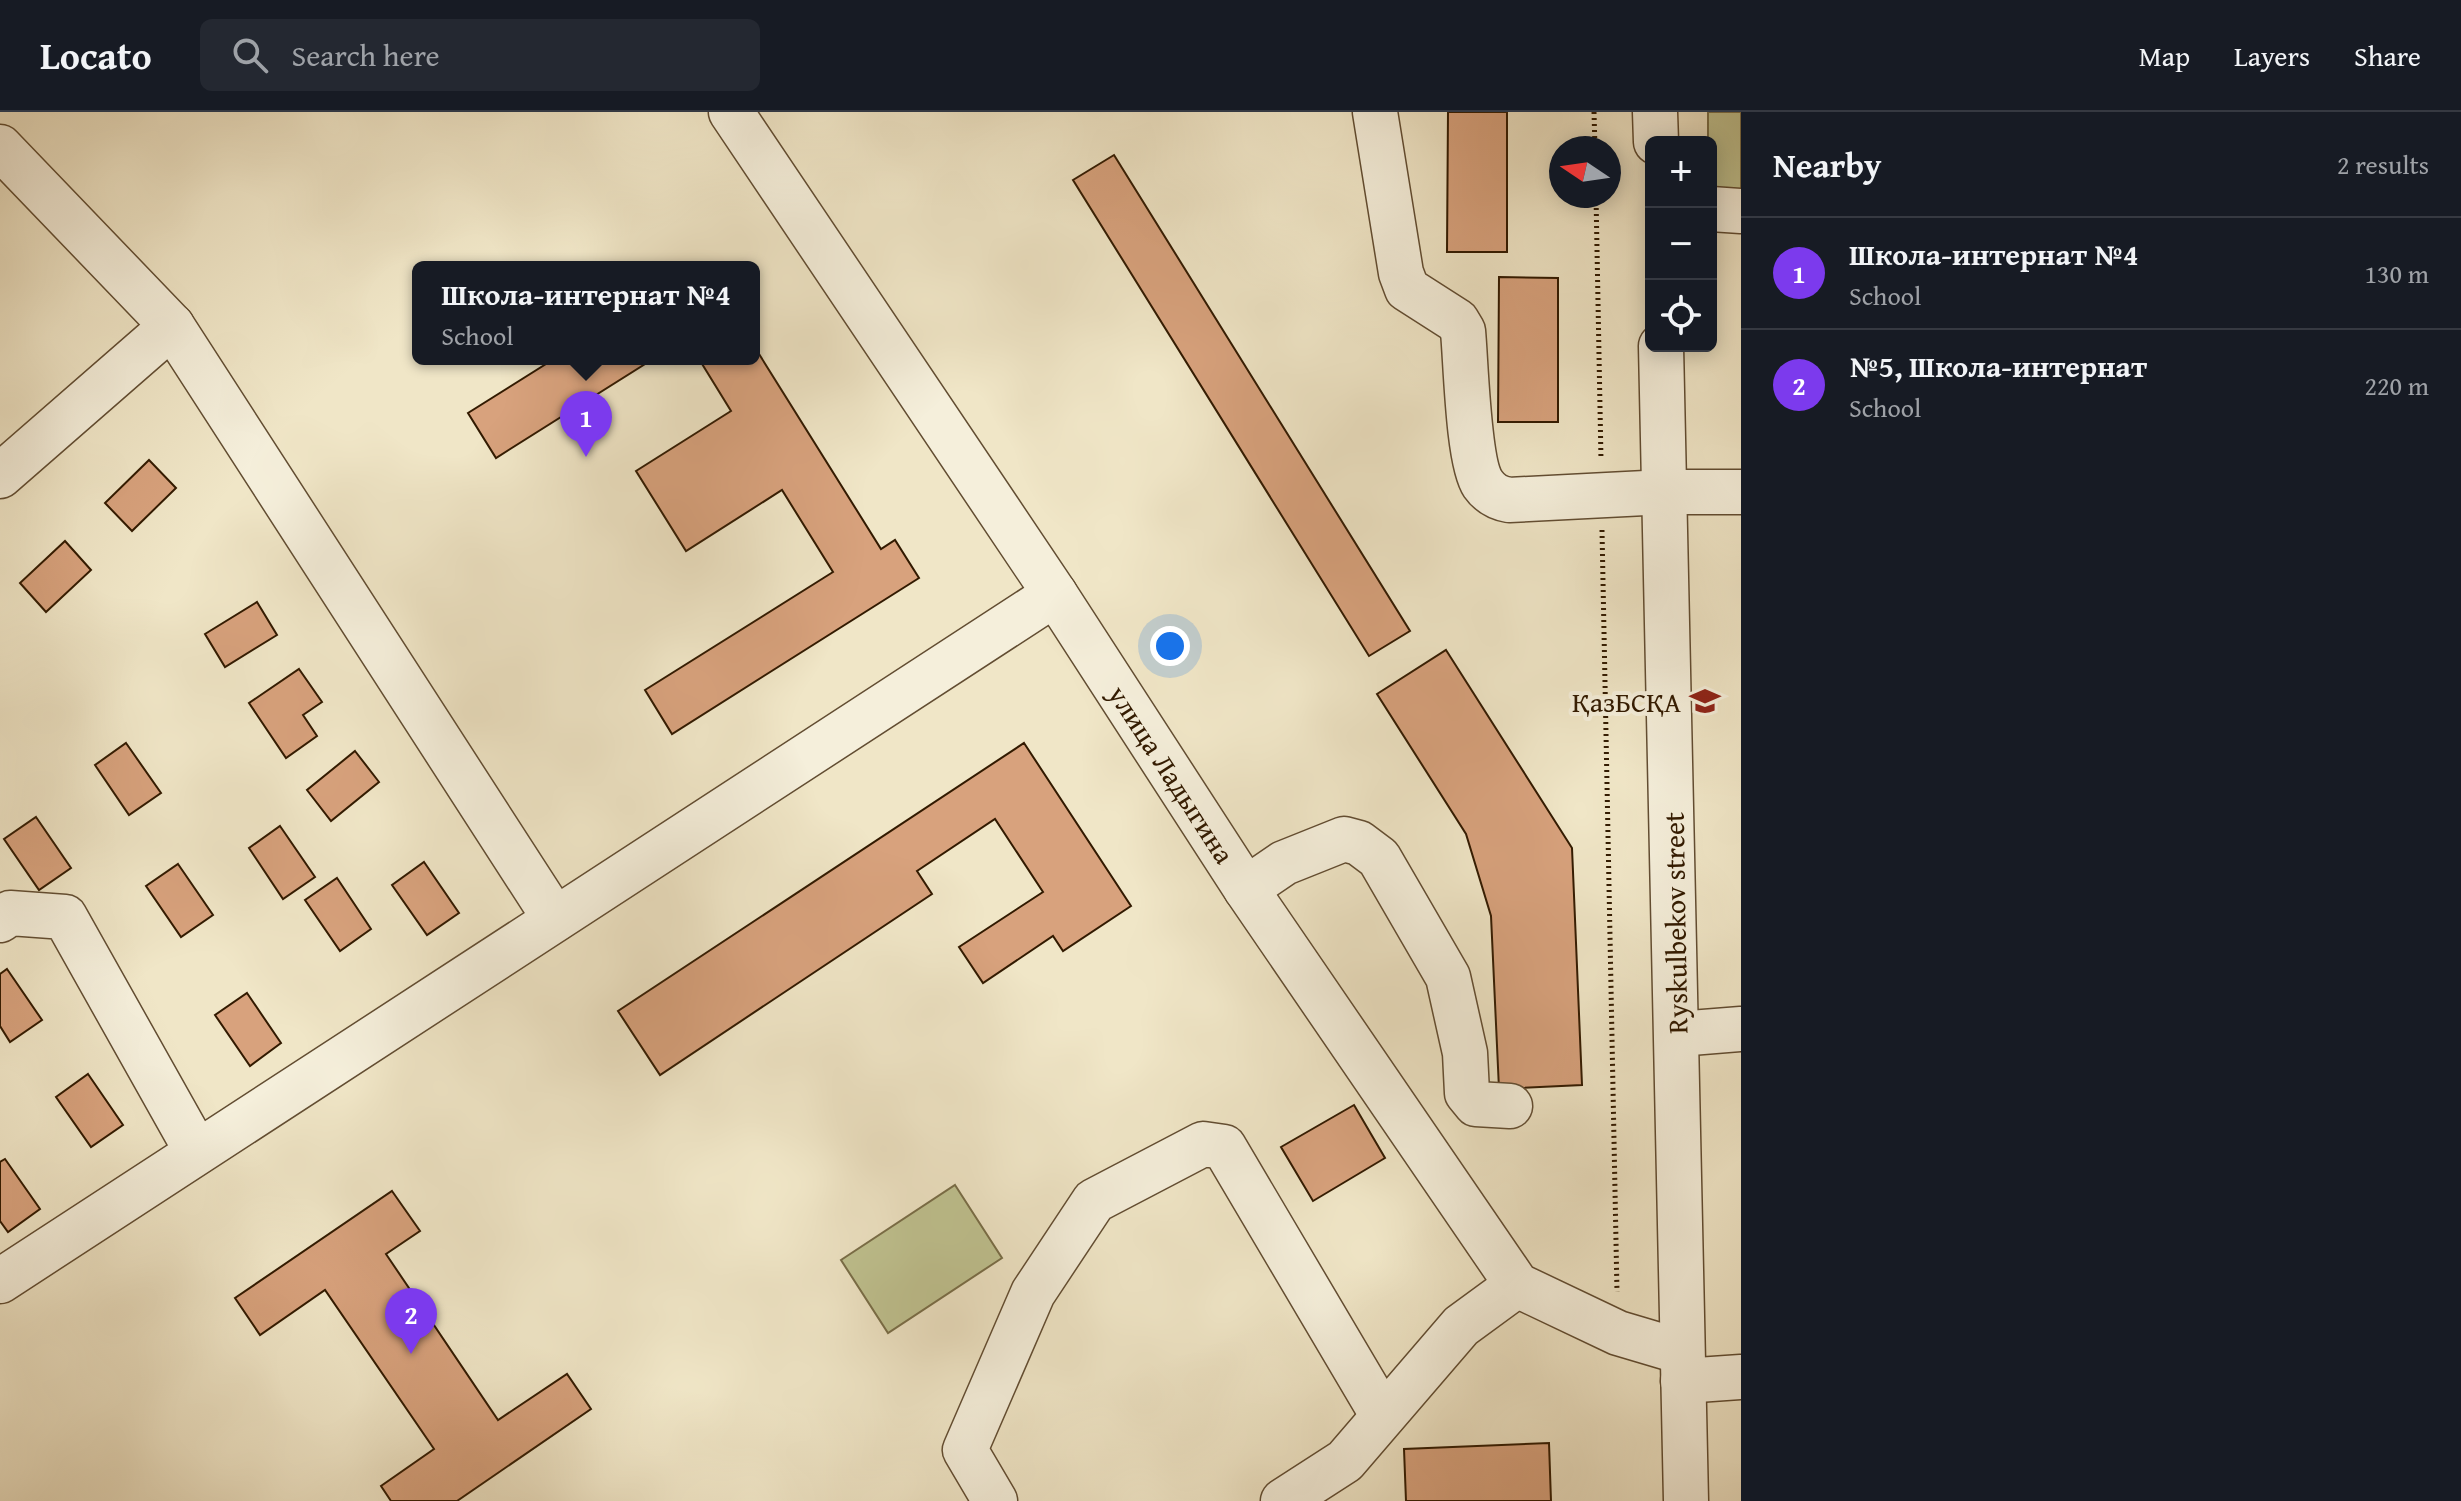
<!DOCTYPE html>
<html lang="en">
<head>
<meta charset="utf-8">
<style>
	:root { --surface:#171b24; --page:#242831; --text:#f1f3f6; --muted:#9ea1a6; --line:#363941; --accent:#7c3aed }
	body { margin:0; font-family:"Gentium Book Plus",serif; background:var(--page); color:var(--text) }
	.controls { position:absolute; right:24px; top:24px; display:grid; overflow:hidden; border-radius:12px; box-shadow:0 4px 20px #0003 }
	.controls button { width:72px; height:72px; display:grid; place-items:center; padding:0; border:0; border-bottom:2px solid var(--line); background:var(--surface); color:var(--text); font:40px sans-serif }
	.compass { position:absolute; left:1549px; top:24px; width:72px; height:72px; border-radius:50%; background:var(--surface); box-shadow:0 4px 20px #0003; rotate:283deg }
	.you { position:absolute; left:1170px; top:534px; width:28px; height:28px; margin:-20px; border:6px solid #fff; border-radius:50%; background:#1a73e8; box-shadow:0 0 0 12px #1a73e833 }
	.badge { display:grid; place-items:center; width:52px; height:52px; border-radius:50%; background:var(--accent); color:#fff; font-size:26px; font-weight:700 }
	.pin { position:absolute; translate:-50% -66px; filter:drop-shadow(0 2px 4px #0008) }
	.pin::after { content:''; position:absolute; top:42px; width:28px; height:24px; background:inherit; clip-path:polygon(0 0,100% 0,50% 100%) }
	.popup { position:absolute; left:412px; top:149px; width:348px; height:104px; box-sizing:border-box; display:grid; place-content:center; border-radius:12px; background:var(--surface); filter:drop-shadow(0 2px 6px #0005); font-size:26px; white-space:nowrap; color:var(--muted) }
	.popup b { font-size:30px; color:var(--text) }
	.popup::after { content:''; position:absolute; left:50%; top:100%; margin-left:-16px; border:16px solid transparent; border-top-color:var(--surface) }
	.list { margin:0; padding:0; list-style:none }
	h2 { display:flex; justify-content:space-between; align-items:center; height:104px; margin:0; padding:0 32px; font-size:34px }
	h2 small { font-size:26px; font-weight:400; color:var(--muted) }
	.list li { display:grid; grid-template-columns:52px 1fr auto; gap:24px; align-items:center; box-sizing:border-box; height:112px; padding:0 32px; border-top:2px solid var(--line) }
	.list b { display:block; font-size:30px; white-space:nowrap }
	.list p { margin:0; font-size:26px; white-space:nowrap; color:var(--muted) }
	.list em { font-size:26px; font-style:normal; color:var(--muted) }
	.icon { flex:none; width:44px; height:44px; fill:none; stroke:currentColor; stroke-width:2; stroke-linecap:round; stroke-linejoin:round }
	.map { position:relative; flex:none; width:1741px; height:1389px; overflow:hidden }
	header { display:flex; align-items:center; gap:48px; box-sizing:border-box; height:112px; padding:0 40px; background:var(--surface); border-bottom:2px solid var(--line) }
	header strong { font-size:38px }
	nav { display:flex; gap:44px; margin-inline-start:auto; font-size:28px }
	.search { width:560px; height:72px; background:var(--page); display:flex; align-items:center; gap:20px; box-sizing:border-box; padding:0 28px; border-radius:12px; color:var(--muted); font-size:30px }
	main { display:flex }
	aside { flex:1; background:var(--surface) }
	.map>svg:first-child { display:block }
	.green { fill:#c0c391; stroke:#796e48; stroke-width:2 }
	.building { fill:#d8a27d; stroke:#321a00; stroke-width:2 }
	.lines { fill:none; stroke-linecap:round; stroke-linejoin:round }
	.minor-casing { stroke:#624d32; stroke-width:47 }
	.path { stroke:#321a00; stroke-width:5; stroke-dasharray:2 4; stroke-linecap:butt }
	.minor { stroke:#f5efdb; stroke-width:44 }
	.labels { text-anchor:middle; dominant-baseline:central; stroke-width:8; stroke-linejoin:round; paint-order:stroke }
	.poi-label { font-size:28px; fill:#321a00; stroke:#f5efdb; text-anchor:end }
	.street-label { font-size:28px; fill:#321a00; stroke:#f5efdb }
</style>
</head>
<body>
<header>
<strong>Locato</strong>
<div class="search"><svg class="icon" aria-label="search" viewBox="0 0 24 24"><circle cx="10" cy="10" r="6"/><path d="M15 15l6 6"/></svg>Search here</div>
<nav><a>Map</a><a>Layers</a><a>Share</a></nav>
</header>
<main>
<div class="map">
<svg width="1741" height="1389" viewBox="0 0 1741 1389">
	<rect width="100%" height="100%" fill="#f0e6c7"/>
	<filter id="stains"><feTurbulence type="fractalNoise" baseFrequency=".0025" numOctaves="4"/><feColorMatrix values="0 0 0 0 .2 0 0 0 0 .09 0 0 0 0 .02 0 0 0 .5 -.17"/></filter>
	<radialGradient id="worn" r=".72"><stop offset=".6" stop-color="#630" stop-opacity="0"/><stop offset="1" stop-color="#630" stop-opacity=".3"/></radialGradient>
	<g class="green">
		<path d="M1708,0h33v96l-30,1v-67h-3z"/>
		<path d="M955,1073l47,73 -114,75 -47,-73z"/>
	</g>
	<g class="building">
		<path d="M1448,0h59v140h-60z"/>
		<path d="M1114,43l296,476 -41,25 -296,-476z"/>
		<path d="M1499,165l59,1v144h-60z"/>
		<path d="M754,234l127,203 14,-9 24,38 -247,156 -27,-44 188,-118 -51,-82 -96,61 -50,-80 95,-60 -32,-52h55z"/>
		<path d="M554,247h99l-157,99 -28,-45z"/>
		<path d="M149,348l27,28 -44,43 -27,-28z"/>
		<path d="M65,429l26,29 -45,42 -26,-29z"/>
		<path d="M257,490l20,33 -52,32 -20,-33z"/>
		<path d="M1446,538l126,198 10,237 -83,4 -8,-173 -25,-82 -89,-140z"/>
		<path d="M299,557l23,33 -19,13 14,21 -31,22 -37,-55z"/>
		<path d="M126,631l35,50 -32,22 -34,-50z"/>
		<path d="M1024,631l107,163 -68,45 -10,-15 -70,47 -24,-36 84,-55 -48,-73 -78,52 15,23 -272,181 -42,-64z"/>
		<path d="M355,639l24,31 -48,39 -24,-31z"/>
		<path d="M36,705l35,51 -32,22 -35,-51z"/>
		<path d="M280,714l35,51 -32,22 -34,-51z"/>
		<path d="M424,750l35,51 -32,22 -35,-50z"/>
		<path d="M178,752l35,51 -32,22 -35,-51z"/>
		<path d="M337,766l34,51 -31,22 -35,-51z"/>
		<path d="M7,857l35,51 -32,22 -10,-16v-52z"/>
		<path d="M247,881l34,50 -31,23 -35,-51z"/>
		<path d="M88,962l35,51 -32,22 -35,-50z"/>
		<path d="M1354,993l31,53 -72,43 -32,-54z"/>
		<path d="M5,1047l35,50 -32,23 -8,-11v-59z"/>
		<path d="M392,1079l28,40 -34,23 112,166 69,-46 24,35 -134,92h-66l-10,-15 53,-37 -109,-159 -65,45 -25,-37z"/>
		<path d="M1549,1331l2,58h-145l-2,-52z"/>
	</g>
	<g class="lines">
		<g class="minor-casing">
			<g id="minor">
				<path d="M731,0l324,482 191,295 271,396 101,48 64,19"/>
				<path d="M1375,0l26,161 6,16 50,32 6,10c3,32 5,131 20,153 7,10 15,14 26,16l156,-8h76"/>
				<path d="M1655,0l1,30"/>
				<path d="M0,35l172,179 383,593"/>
				<path d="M1711,97l30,2"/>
				<path d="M1661,234l25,1155"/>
				<path d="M0,364l172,-150"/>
				<path d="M1246,777l38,-26 60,-24 15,4 20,15 69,119 17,76 2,40 9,11 34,2"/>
				<path d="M0,808l10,-7 55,4 132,235"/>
				<path d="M1678,922l63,-5"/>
				<path d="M0,1169l1055,-687"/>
				<path d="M1683,1269l58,-4"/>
				<path d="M995,1389l-30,-51 68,-157 61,-92 109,-57 21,3 159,269"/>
				<path d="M1283,1389l62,-40 116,-135 56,-41"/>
			</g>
		</g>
		<g class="path">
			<path d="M1594,0l1,36"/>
			<path d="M1596,84l5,264"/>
			<path d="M1602,418l15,762"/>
		</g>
		<use href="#minor" class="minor"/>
	</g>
	<defs>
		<g id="university-bare" transform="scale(2.4)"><path d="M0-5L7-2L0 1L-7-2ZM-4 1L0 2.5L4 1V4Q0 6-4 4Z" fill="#8f2418" stroke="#f5efdb" stroke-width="2.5" paint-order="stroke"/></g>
	</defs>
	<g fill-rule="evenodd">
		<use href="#university-bare" x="1705" y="589"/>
	</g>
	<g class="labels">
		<g class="poi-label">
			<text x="1681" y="589">ҚазБСҚА</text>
		</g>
		<g class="street-label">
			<text transform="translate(1172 662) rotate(57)">улица Ладыгина</text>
			<text transform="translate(1675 811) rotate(-91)">Ryskulbekov street</text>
		</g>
	</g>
	<rect width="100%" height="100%" filter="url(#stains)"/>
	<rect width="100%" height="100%" fill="url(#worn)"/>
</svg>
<div class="controls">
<button>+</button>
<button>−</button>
<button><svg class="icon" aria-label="locate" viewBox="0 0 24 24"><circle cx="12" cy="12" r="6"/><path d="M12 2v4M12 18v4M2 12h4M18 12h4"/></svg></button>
</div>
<svg class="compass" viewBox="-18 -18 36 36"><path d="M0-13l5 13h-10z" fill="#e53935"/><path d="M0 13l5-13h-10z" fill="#9ea1a6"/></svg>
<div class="you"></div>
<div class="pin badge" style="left:586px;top:345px">1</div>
<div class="popup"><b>Школа-интернат №4</b>School</div>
<div class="pin badge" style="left:411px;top:1242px">2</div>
</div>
<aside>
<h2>Nearby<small>2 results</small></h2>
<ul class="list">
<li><span class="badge">1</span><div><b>Школа-интернат №4</b><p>School</p></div><em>130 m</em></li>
<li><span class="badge">2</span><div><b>№5, Школа-интернат</b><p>School</p></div><em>220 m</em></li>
</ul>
</aside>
</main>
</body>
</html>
